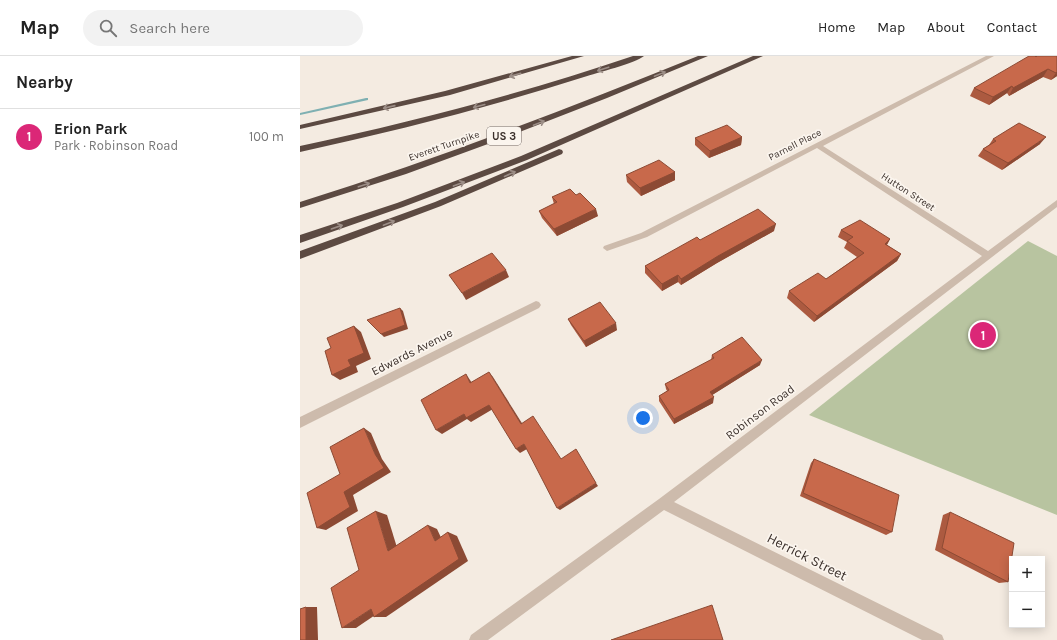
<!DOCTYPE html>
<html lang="en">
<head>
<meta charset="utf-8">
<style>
	:root { --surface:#fff; --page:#f2f2f2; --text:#222; --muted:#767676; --line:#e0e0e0; --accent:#db2777 }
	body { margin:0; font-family:Karla,sans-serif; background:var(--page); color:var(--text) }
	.controls { position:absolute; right:12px; bottom:12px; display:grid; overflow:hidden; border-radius:0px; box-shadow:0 2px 10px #0003 }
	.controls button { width:36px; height:36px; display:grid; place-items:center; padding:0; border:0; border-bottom:1px solid var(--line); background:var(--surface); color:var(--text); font:20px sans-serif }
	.you { position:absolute; left:343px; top:362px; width:14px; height:14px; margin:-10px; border:3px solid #fff; border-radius:50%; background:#1a73e8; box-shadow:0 0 0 6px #1a73e833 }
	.badge { display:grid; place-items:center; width:26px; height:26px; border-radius:50%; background:var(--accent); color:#fff; font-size:13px; font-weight:700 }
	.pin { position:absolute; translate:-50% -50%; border:2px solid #fff; box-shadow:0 1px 4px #0006 }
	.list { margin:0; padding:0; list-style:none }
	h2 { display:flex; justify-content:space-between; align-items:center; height:52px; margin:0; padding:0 16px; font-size:17px }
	h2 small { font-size:13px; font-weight:400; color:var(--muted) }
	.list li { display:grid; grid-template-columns:26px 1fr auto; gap:12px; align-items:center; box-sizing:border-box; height:56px; padding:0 16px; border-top:1px solid var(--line) }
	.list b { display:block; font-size:15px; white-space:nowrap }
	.list p { margin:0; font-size:13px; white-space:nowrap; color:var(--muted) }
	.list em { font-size:13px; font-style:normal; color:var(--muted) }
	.icon { flex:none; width:22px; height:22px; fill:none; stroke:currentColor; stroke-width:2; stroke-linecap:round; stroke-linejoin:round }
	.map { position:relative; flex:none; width:757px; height:584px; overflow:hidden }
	header { display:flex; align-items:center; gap:24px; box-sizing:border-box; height:56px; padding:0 20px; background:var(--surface); border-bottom:1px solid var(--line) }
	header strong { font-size:19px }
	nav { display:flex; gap:22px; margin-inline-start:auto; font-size:14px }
	.search { width:280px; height:36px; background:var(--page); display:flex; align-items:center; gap:10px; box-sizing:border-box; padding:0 14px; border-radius:22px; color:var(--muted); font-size:15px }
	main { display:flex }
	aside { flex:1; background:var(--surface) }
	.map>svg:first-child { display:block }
	.green { fill:#b8c4a0 }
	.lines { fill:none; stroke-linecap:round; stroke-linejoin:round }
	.stream { fill:#7fb0b2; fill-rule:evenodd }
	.minor { fill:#cdbbac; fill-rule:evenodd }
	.highway { fill:#5c4a42; fill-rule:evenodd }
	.wall { fill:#ac5a40 }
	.shaded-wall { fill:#8c4a34 }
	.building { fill:#c8694b; stroke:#8c4a34 }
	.oneway { stroke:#9c8e87 }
	.labels { text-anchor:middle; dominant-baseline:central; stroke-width:3.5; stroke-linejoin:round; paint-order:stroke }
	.far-street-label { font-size:10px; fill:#3b302b; stroke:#fbf5ee }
	.shield { fill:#fbf5ee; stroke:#756b66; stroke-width:1 }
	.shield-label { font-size:11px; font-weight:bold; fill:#3b302b }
	.street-label { font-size:12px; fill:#3b302b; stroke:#fbf5ee }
	.near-street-label { font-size:14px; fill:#3b302b; stroke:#fbf5ee }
</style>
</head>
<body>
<header>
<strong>Map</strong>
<div class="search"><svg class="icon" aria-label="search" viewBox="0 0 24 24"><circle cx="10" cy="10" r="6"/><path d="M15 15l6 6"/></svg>Search here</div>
<nav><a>Home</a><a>Map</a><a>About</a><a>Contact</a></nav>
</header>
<main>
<aside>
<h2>Nearby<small></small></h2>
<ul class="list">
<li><span class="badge">1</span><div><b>Erion Park</b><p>Park · Robinson Road</p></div><em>100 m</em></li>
</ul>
</aside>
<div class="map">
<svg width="757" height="584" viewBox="0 0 757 584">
	<rect width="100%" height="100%" fill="#f4ebe1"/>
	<path class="green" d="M728,185l29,15v259l-248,-100z"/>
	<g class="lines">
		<path class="stream" d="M66,42h2v2l-68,15v-2z"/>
		<g class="minor">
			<path d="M686,0h8l-171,90 165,105 69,-51v7l-383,295 268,133 2,5h-22l-258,-130 -176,130h-19l2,-5 188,-136 323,-243 -165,-108 -170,89 -40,14 -4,-3 1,-2 37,-13z"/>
			<path d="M236,245l3,1 2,3 -2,3 -239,120v-11z"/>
		</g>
		<g class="highway">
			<path d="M272,0h12l-134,39 -150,34v-4l145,-34z"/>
			<path d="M333,0h11c-8,7 -48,17 -60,21 -93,30 -188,54 -284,75v-6c113,-24 224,-53 333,-90z"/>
			<path d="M398,0h10l-101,42 -100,39 -101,37 -106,34v-6c135,-42 267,-93 398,-146z"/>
			<path d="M453,0h10l-236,104 -124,47 -103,36v-8l97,-32 124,-47z"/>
			<path d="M259,93l3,1 1,2 -1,2 -121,52 -141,53v-8l135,-49z"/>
		</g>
	</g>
	<g class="wall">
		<path d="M757,0v20l-6,4 -8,-3 -34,19 -2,-3 -18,12 -19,-9 4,-8 62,-31z"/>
		<path d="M442,81l-1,8 -32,13 -14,-13v-7z"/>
		<path d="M693,83l47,5 -38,26 -24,-14 5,-7 6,-4z"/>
		<path d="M375,116v8l-34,16 -14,-14 -1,-7z"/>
		<path d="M276,139l22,21 -41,20 -15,-18 -3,-7 15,-7 -2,-7z"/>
		<path d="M541,174l49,9 -3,6 14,9 -4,7 -83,61 -27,-24 2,-7 37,-12 31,-22 -13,-9 3,-6 -9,-5z"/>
		<path d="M474,175l-57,32 -36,22 -3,-3 -16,9 -17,-18v-7l55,-26z"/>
		<path d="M268,263l49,11 -31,17 -15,-22z"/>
		<path d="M412,299l48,10 -48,30 1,8 -39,21 -15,-23v-5l8,-5 -1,-2 -1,-5 46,-24z"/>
		<path d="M514,403l78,73 -6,3 -86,-39 11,-33z"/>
		<path d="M650,456l58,70 -9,1 -64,-33 8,-35z"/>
	</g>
	<g class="shaded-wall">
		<path d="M748,13l-5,8 -34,19 4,-8z"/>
		<path d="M757,16v4l-6,4 5,-7z"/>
		<path d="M712,30l-5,7 -18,12 4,-8z"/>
		<path d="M442,81l-1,8 -32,13 1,-7z"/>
		<path d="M746,81l-6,7 -38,26 6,-7z"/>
		<path d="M375,116v8l-34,16 -1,-8z"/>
		<path d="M296,153l2,7 -41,20 -3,-7z"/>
		<path d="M476,168l-2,7 -57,32 -36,22v-6l37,-23z"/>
		<path d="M590,183l-4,7 -1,-2z"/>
		<path d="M601,198l-4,7 -83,61 3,-6z"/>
		<path d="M206,214l3,7 -43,23 -4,-7z"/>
		<path d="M378,219v7l-16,9v-7z"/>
		<path d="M100,252l3,3 5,18 -24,8 -3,-3z"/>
		<path d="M316,267l1,7 -31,17 -2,-6z"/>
		<path d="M54,270l7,6 10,27 -15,7 2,6 -18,8 -8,-5 16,-15z"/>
		<path d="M462,304l-2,5 -51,32 1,-5z"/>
		<path d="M189,316l4,5 32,51 -4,-4z"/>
		<path d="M166,318l4,6 5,8 -5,-5z"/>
		<path d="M414,341l-1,6 -39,21v-5z"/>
		<path d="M189,349l4,4 -22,13 -4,-3 -25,15 -6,-4 28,-16z"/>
		<path d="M64,372l7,5 11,26 9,13 -38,23 5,16 -32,19 -9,-2 27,-36 31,-38z"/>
		<path d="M224,388l3,5 -7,4 -4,-4z"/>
		<path d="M296,427l2,3 -38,24 -3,-2z"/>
		<path d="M76,455l11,4 12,39 -11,-3z"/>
		<path d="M128,469l9,4 7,15 -9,-3z"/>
		<path d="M148,476l9,4 11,25 -82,56h-12z"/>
		<path d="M6,551h11l1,33h-12z"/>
		<path d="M71,553h13l-28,19h-14z"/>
	</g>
	<g class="building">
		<path d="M729,0h6l1,1 1,-1h20v16l-1,1 -8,-4 -35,19 -1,-2 -19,11 -19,-9z"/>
		<path d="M719,67l27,14 -38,26 -25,-14 13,-8 -3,-2z"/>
		<path d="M427,69l15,12 -32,14 -15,-13z"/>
		<path d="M359,104l16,12 -35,16 -14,-13z"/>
		<path d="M270,133l6,6 4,-2 16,16 -42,20 -15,-18 18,-9 -5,-5z"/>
		<path d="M458,153l18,15 -58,32 -37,23 -3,-4 -16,9 -17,-18 52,-29 3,3z"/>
		<path d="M560,164l30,19 -5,5 16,10 -84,62 -28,-25 29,-18 8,6 38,-26 -17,-12 6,-4 -12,-7z"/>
		<path d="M192,197l14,17 -44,23 -13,-18z"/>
		<path d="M300,246l16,21 -32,18 -16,-22z"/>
		<path d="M100,252l5,17 -24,9 -14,-14z"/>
		<path d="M54,270l10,27 -16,7 3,6 -19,9 -7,-24 6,-3 -4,-10z"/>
		<path d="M442,281l20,23 -52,32 4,5 -40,22 -15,-23 10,-6 -4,-6 49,-26 -2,-3z"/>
		<path d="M189,316l32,52 12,-8 28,43 15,-10 20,34 -39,25 -33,-64 -8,5 -27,-44 -23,13 -2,-4 -28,16 -15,-30 45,-26 4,9z"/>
		<path d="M64,372l11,26 9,14 -40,24 6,15 -33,21 -10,-35 33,-19 -10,-27z"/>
		<path d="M514,403l85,36 -7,37 -89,-39z"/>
		<path d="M76,455l12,40 40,-26 7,16 13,-9 11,27 -85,58 -3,-8 -29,19 -11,-40 28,-18 -12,-42z"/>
		<path d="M650,456l64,31 -6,39 -66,-34z"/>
		<path d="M412,549l11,35h-112z"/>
		<path d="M6,551v33h-6v-31z"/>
	</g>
	<defs><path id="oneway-shaft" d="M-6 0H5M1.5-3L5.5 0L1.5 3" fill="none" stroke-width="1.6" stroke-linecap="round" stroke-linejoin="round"/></defs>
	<g class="oneway">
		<use href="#oneway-shaft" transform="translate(303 13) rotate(162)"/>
		<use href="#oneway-shaft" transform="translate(360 18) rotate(-22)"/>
		<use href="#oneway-shaft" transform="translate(215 19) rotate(164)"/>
		<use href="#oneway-shaft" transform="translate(179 50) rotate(165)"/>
		<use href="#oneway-shaft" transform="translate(89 51) rotate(167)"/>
		<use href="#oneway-shaft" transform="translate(239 67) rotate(-22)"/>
		<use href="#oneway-shaft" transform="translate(210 118) rotate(-24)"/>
		<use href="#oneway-shaft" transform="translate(159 128) rotate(-20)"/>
		<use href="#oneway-shaft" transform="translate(64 129) rotate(-18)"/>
		<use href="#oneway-shaft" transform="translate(89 167) rotate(-21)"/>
		<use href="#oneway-shaft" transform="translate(37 171) rotate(-19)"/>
	</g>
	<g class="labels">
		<g class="far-street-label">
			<text transform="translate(495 89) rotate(-27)">Parnell Place</text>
			<text transform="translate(144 90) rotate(-19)">Everett Turnpike</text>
			<text transform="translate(608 136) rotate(33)">Hutton Street</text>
		</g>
		<rect class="shield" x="187" y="71" width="34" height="18" rx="3"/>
		<g class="shield-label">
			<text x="204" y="80">US 3</text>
		</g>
		<g class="street-label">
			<text transform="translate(112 296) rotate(-27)">Edwards Avenue</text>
			<text transform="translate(460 356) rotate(-37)">Robinson Road</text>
		</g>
		<g class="near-street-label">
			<text transform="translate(507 501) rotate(27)">Herrick Street</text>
		</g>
	</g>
</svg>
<div class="controls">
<button>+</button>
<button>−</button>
</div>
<div class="you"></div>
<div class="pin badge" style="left:683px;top:279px">1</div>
</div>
</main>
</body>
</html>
